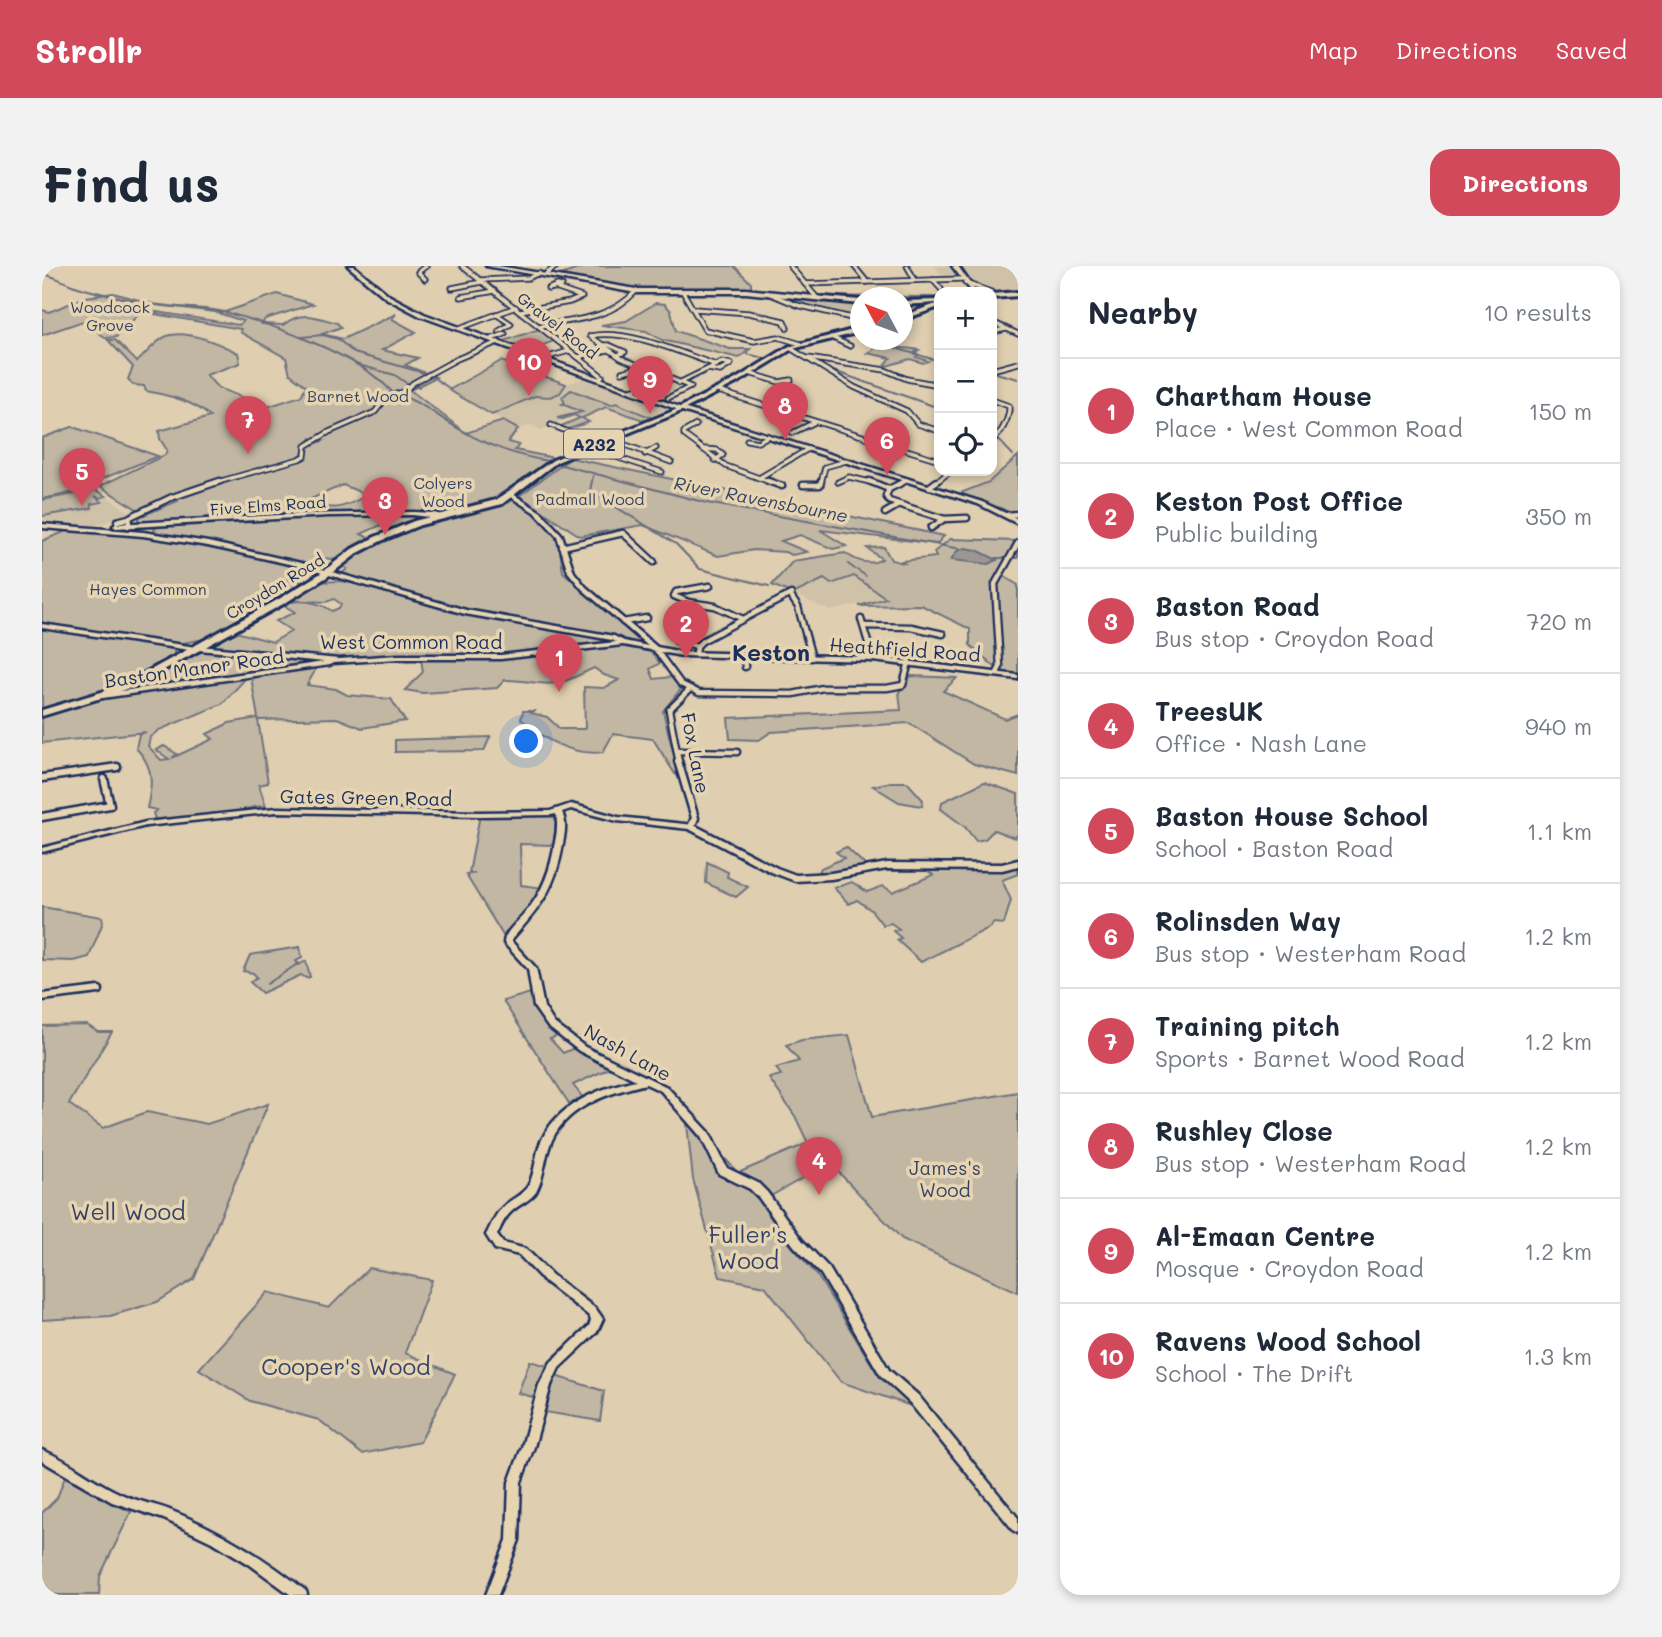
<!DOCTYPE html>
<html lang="en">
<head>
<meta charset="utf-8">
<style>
	:root { --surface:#fff; --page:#f2f2f3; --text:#1f2937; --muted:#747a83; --line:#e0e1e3; --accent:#d1495b }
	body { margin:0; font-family:Mali,sans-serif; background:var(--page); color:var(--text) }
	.controls { position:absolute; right:21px; top:21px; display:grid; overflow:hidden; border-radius:14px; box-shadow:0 4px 10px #0003 }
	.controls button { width:63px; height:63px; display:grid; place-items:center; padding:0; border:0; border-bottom:2px solid var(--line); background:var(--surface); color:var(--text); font:35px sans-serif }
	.compass { position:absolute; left:808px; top:21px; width:63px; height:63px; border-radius:50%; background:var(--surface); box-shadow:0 4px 10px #0003; rotate:311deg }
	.you { position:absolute; left:485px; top:476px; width:24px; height:24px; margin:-18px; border:5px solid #fff; border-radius:50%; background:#1a73e8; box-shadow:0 0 0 10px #1a73e833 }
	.badge { display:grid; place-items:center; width:46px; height:46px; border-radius:50%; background:var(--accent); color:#fff; font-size:23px; font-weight:700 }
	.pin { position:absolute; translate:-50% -58px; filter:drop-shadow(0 2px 4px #0008) }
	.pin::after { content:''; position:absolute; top:37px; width:24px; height:21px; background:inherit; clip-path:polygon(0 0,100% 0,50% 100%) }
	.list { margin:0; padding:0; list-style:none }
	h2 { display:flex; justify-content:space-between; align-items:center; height:91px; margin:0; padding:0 28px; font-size:30px }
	h2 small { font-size:23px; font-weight:400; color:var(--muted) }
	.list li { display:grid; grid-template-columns:46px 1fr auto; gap:21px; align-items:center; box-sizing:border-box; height:105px; padding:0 28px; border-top:2px solid var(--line) }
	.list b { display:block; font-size:26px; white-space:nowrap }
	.list p { margin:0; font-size:23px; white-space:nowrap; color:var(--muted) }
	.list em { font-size:23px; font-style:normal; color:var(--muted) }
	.icon { flex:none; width:38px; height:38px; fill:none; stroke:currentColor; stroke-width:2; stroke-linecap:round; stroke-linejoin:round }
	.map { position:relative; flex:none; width:976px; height:1329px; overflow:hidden; border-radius:21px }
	header { display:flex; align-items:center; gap:42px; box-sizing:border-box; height:98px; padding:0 35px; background:var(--accent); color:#fff }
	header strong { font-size:33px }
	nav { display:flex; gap:38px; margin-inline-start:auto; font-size:24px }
	.intro { display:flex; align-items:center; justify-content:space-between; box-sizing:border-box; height:168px; padding:0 42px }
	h1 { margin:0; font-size:49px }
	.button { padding:18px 32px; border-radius:21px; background:var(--accent); color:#fff; font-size:24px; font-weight:700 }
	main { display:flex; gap:42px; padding:0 42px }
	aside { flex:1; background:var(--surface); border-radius:21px; box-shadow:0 4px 10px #0003 }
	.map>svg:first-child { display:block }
	.built { fill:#d0c2a9 }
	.green { fill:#c2b7a3; stroke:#6e7380; stroke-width:2; fill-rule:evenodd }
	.water { fill:#9c9794; stroke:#686d7e; stroke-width:2 }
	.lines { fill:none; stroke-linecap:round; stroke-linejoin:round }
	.stream { stroke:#686d7e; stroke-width:2 }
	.street-far2-casing { stroke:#1b2f5e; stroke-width:7 }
	.street-far1-casing { stroke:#1b2f5e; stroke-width:9 }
	.street-casing { stroke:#1b2f5e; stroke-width:11 }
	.secondary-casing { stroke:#1b2f5e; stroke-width:5 }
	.primary-casing { stroke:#1b2f5e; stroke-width:5 }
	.highway-casing { stroke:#1b2f5e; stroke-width:6 }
	.street-far2 { stroke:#e7d5b2; stroke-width:3.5 }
	.street-far1 { stroke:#e7d5b2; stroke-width:4.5 }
	.street { stroke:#e7d5b2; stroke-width:6 }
	.secondary { fill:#e7d5b2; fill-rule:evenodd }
	.primary { fill:#e7d5b2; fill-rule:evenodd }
	.highway { fill:#e7d5b2; fill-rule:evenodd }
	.labels { text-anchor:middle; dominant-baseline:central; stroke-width:7; stroke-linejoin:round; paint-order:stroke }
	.far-park-label { font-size:16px; fill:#344368; stroke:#e7d5b2 }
	.far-street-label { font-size:16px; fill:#1b2f5e; stroke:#e7d5b2 }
	.shield { fill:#e7d5b2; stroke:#586177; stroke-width:2 }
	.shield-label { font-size:18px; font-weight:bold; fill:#1b2f5e }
	.far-water-label { font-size:18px; font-style:italic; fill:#354469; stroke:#e7d5b2 }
	.street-label { font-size:19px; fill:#1b2f5e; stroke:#e7d5b2 }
	.park-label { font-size:19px; fill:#344368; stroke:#e7d5b2 }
	.quarter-label { font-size:23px; font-weight:bold; fill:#1b2f5e; stroke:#e7d5b2 }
	.near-park-label { font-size:23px; fill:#344368; stroke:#e7d5b2 }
</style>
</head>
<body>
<header>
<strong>Strollr</strong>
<nav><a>Map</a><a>Directions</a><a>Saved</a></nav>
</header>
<div class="intro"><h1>Find us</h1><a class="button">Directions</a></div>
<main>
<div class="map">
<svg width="976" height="1329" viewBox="0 0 976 1329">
	<rect width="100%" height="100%" fill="#dfceaf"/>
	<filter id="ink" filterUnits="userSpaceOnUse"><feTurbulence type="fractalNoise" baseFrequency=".0143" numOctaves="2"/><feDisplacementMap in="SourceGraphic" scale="14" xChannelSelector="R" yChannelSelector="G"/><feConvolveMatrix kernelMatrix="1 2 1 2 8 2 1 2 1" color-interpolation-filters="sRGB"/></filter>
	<g filter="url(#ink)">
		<g class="built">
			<path d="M893,0h83v26l-21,1 -31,-5 -7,-10 -14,1z"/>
			<path d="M459,95l65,24 19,-8 86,31v2l-16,9 -39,-16 -35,15 -7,-2 -34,14 -9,-5 -13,4 -69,-39z"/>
			<path d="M54,223l36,25 -36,11 -52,-1 -2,-25z"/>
			<path d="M812,310l33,22 -57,13 -37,-17 31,-15 8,5z"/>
		</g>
		<g class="green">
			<path d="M544,0h148l17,17v5l-102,3 -88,-16z"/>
			<path d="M71,27l37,10 -34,34 -10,1 -23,-17 -41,14v-25l7,2 37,-15z"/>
			<path d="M235,28l36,10 -48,15 -3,5 21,1c19,-15 33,-8 54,-2l4,4 -19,7 21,5 53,-25 -4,5 24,13 -34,18 36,8 -13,7 31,12 -26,13 56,43 37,-12 15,8 -10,13 11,3 -4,5 39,8 -25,17 -28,25 -50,15 -35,-4 -277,13v-7l39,-16 -1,-3 124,-39 6,-4 1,-9 15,-5 -12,-3 -7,8 -2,10 -4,2c-53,17 -107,29 -158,53l-40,-25 65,-31 2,-5 -7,-11 -1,-8 51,-14c-15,-16 -43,-22 -64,-26l-2,-5 -11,-1 -5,-6 5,-12 -25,-27h7l22,22c8,-7 19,-22 30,-26 21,-7 53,8 71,17l2,10 -34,12 12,13 49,19 34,-11 5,-10 -16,-12 -4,-16 -46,-26 1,-3 -92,-16 2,-2 88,14 4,-4 -28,-9 -64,-8 74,8zM301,219l24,10c-25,14 -34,17 -61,6z"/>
			<path d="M733,30l164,1v12l-36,13 -1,-24h-42v20l-15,-1z"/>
			<path d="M614,37l9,1 6,7 5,20 54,18h20l-11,9 -77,-18 -16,-9 -45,-6 25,-4z"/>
			<path d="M497,63l15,12 -26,10 -27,-9z"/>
			<path d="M838,79c14,5 25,1 39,5l-4,2 4,3 -3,2 12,4 -5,2 -13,-4 -27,8 8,-9 -24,-5z"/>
			<path d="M459,95l65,23 -6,9 -10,4 -15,-1 -43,19 -43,-25z"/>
			<path d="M529,124l40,15 5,-2 39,16 -6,3 -43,-15 -24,11 7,4 -23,8 -7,-3 21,-9 -6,-3 -11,4 -6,-1 25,-6 -20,-8 3,-1 -3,-6z"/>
			<path d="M30,161h1l85,29 -76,31 3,3 -43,9v-61z"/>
			<path d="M976,190v64l-15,-11 -45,-15 31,-12z"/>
			<path d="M529,192l373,78 -7,8 -117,-14 26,16 -13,3 -33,-14 -19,6 26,11 -15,3 -7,-3 -31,-2 -36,6 -75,-31 -63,11 -61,-40z"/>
			<path d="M54,224l10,6 -7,2 -4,-2 7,6 -11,2 1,4 -50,8v-16z"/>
			<path d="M470,232l15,8 31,30 5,36 84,74 -202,-41 -105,-30 7,-6 -5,-4c49,-39 110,-46 168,-63z"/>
			<path d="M375,249l24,2 -46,14 -14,-6 -20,9 12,6 -33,20 -18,-2 -10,7 -160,-32 4,-5 -16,-2 145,-8z"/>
			<path d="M29,263l82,8 133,26 20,6 -19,11 19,2 -96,56 -33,6 -135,-21v-82z"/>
			<path d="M908,273l68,2v17h-10l-7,14 -4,1 2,7 4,-4 15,9v90l-18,-4v-3l-5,-1 -25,-22v-16l-49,-24 -62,1 27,-8 -32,-22 -23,8 -7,-5 -31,15 -21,-9 21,-24 52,-8c11,8 25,13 37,6l-15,-11 17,-1 7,13 13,3 -2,-2 34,-4 -2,-5z"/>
			<path d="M302,315l128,34 136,23 6,5 -114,13 -164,3 -128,-13 24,-15 41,11 19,-11 -16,-10 19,-9 -14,-8c17,-5 37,-3 51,7l7,-3 2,-4 -7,-5 -8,3 -39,-2 29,-18z"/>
			<path d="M0,362l132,20v11l-61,30 -71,22z"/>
			<path d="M580,379l28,6 10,12 -10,6 4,10 17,-2 10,12 -18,22 16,65 -4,-2 -22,-35 -40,-5 -10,18c-30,4 -60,-12 -82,-33l2,-8h11l-3,2 16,4 13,12h25l-1,-42 20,1 15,-8 -15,-5 -10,-7c-10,4 -21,11 -32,14 -19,5 -38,-3 -57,-2l-8,8 -74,5 -18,-3 18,-18 -2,-13h81z"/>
			<path d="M167,384l130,11 -197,28 -8,-4 65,-34z"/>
			<path d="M275,401l-10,18 29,4 11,6 44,4 14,22 -43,7 -25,-10 -79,2 10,63 -9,2 7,22c-8,-3 -27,4 -35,7 -22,6 -53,7 -76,5l-2,-6 4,-3 -10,-2c6,-25 7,-41 -11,-60l3,-14 7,-2 -104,11v-28l52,-15 153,-23 -25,27 -63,26 -9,7 -2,9 13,14 8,-1 -13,-9 8,-4 13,8 -5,4 41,-19 -6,-5 22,-11 29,-5 -7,-41z"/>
			<path d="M869,410l46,2 -14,13 62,28 13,-5v62l-44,-12 -65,-41 -138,9 -12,8 -29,-1 -2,-21 173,-8 -2,-18z"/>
			<path d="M448,471l-6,14 -89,1v-12z"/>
			<path d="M849,516h16l16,18 -1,6 -23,-4 -26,-16z"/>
			<path d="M942,516l34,12v40l-3,4 -21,-8 -9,9 -9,2 -11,-14 -24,-18 1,-7z"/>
			<path d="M508,549l8,5 -5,25 -33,-1 1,41 23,3 -7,14 -33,35 -38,-62 9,-2h-6l10,-53 3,-4z"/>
			<path d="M804,581l20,19 -32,9h-17l4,-7 23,-10 -8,-6z"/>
			<path d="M665,596l21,10 -1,5 21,10 -12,10 -30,-14z"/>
			<path d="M976,599v9l-16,6 9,20 -7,24 -11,-1 -2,4 -70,35 -24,-22 4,-2 -8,-7 6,-2 -8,-6 -8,2 -12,-15 -14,-10 -8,4 -15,-16 18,-6 15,10 16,-6 10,6 40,-17 -6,-5 76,-1z"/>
			<path d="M0,641l60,10 1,5 -14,35 -15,4 -32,-1z"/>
			<path d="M258,681l2,11 -6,3 3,4 7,-4 4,16 -4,1 -5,-3 -39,18 -12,-11 7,-5 -4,-4 -10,-2 7,-16z"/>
			<path d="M492,726l6,24 20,19 -10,4 13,14 11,-5 38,19 -39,18 11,14 -14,6 -67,-104z"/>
			<path d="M45,759l11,7h14l-43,72 34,24 44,-16 60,12 61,-20 -74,175 -37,23 -47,14 -68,4v-294z"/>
			<path d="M807,769l23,82 146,-25v200l-116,-53 -72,-76 -70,39 23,34 34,39 60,98 40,35 -76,-26 -76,-96 -45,-9 -27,-98 -7,-64 52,58 70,-30 -13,-27 -26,-38 12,-3 -5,-7 23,-7 -13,-16 16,-5z"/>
			<path d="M327,1002l63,12 -27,73 50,21 -35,68 -58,12 -43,-34 -69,-19 -51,-32 69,-77 61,16z"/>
			<path d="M488,1095l21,6 -11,32 -22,-6z"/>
			<path d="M513,1110l49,15 -4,30 -55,-9z"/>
			<path d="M23,1211l66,35 -31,64 -1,19h-57v-82l15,-15z"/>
		</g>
		<path class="water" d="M923,282l12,2 20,10 -8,4 -38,-4 6,-9z"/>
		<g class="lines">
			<g class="stream">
				<path d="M0,8c11,1 19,7 30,11 23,8 49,13 73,18 24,6 50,3 74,8 48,11 141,44 173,81"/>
				<path d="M260,71l21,-2 15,4 16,14 70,20"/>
				<path d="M853,82l44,13"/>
				<path d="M705,88l21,5"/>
				<path d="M313,98l40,11 11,8"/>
				<path d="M786,103l111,39"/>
				<path d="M950,106l26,7"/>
				<path d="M389,110l18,12"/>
				<path d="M371,120l6,1"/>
				<path d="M359,130c22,7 39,22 58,33 27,16 58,27 89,32"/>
				<path d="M950,167l21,22"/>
				<path d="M516,198l149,39 254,46"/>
				<path d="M551,210l-3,15 86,53 24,25 69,17"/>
				<path d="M954,292h16"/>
				<path d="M806,298l7,5"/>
				<path d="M815,304l9,6"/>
				<path d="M225,718l32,-21"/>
			</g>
			<g class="street-far2-casing">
				<g id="street-far2">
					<path d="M420,0l140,110 -2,3"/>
					<path d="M748,0l27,32"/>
					<path d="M812,0l13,16"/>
					<path d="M865,0l8,14"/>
					<path d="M504,8l11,-8"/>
					<path d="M383,13l-7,-7 8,-6"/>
					<path d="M438,14l48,-2 11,-5"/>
					<path d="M891,14l8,9"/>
					<path d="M923,17l26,9"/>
					<path d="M763,18l157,-5"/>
					<path d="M515,19l5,1 -14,3z"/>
					<path d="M410,22l30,-6"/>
					<path d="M641,26l22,38 49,11 24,-4 23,7"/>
					<path d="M726,27l29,12 63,15"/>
					<path d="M419,31l34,-6"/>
					<path d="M653,43l54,4 35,8 3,7"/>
					<path d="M478,45l50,-9 12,-5 -24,-8"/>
					<path d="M454,48l15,10 -12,7"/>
					<path d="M950,56l26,12"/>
					<path d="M497,60c35,-6 72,-7 97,-35"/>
					<path d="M418,62l56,-21"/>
					<path d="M950,66l14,-3"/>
					<path d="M789,71l19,9"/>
					<path d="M449,73l14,-5"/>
					<path d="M559,79h8l16,7 -7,3"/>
					<path d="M748,82l64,39 53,24 11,13 21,7"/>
					<path d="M506,91l21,-6"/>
					<path d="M536,91l30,-7"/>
					<path d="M766,92l77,12 22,9 32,6"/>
					<path d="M950,104l26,-7"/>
					<path d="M580,106l20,-5"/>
					<path d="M707,107l30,9 12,-2"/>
					<path d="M637,117l43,-21 9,2 -11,7 -12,-2"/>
					<path d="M649,121l-70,-29 -31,-22c37,-8 91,17 126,29"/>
					<path d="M589,124l37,-10"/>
					<path d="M676,125l221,69"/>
					<path d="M626,132l22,-11"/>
					<path d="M950,134l17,6c1,12 -8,28 -17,35"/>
					<path d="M509,159l45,18"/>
					<path d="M654,159l-12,7v3l42,31 47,17"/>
					<path d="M750,167l23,-11"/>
					<path d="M568,173l61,23"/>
					<path d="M705,174l11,2 10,-6"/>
					<path d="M543,181l77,25"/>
					<path d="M661,183l14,1 6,5 -8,5"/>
					<path d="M603,188l11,-6"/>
					<path d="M717,212l49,-29"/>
					<path d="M796,216l11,-5 25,6"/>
					<path d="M172,217l85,-24 6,-3 1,-10 23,-14 46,-20 12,-15 16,-5 10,-9 44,-24 41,-17"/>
					<path d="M779,217l4,-16 21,-6"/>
					<path d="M859,217l6,-3"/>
					<path d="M893,217l16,-12"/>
				</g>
			</g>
			<g class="street-far1-casing">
				<g id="street-far1">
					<path d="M726,215l14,5"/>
					<path d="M827,215l20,8"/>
					<path d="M863,215l-16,8 -3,7 3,5 55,18 23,-1"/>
					<path d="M761,219h17l1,-4"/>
					<path d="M887,221l8,-6"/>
					<path d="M843,247l12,-7"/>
					<path d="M965,249l11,-1"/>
					<path d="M75,255l12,-3"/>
					<path d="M86,260l2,-9 40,-19 50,-17"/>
					<path d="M889,262l13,-9"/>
					<path d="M520,281l61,-14 31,29"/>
					<path d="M668,320l-34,6 -2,4 14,6 27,4 28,13"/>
					<path d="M750,332l6,9 14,51"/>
					<path d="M819,353l12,40"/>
					<path d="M581,356l24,-4"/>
					<path d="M644,359l-9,16 20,5"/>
					<path d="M822,360l47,1 32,7"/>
					<path d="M614,384l25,34 18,9 94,1 30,-6h64l16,-3 6,-23"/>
					<path d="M654,388l1,-8 5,-5 89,-47"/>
					<path d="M702,390l1,11"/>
					<path d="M955,407l3,-6 -5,-83 23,-41"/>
					<path d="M635,485l60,1"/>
					<path d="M637,497l-10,-53 20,-20"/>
				</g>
			</g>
			<g class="street-casing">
				<g id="street">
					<path d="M636,495l17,57 -4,9"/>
					<path d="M0,512l75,-11"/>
					<path d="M0,551l68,-12 -6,-26"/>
					<path d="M0,731l57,-7"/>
				</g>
			</g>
			<g class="secondary-casing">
				<g id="secondary">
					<path d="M467,228h4l28,18 21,23 12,37 12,15 71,60 25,5 191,5 145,18v4l-145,-18 -191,-5 -59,-11 -122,14h-103l-65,4 -3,2 -234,34h-3v-4l231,-33 -125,-12 -3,1 -154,-23v-4l154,23 3,-1 140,13 59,-4h103l115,-13 -4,-2 -147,-26 -167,-48 -90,-20 -65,-10 -101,-8v-4l101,8 65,10 93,21 165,47 148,26 10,5 24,5 -66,-57 -14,-17 -11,-36 -20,-22 -28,-18z"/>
					<path d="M371,246l21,1 14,4 -3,2 -32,-4 -85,1 -212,12 -3,-2 3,-2 182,-10z"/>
					<path d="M529,538l47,13 76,8 83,43 19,7 35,-2 56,-10 115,1 16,-4v6l-16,4 -115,-1 -56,10 -36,2 -24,-9 -82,-43 -72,-8 -46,-12 -9,3c5,11 3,20 1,32 -7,43 -22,63 -51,95v3l24,26 8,39 10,16 31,24 82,40 42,45 18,36 31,15 9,9 35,48 27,28 60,102 29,25 100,123v15l-4,-2 -104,-128 -29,-27 -60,-102 -27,-28 -35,-48 -9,-9 -31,-15 -18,-37 -40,-46 -15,-7c-34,8 -78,21 -94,56 -8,17 -7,36 -16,52 -6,9 -17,12 -25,20 -7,6 -10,15 -14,23l6,8 23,6 26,26 44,34 7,10 -6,13 -38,36 -8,17 -17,62 -13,35 -2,58 -21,55h-12l21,-55 2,-58 13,-35 17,-62 12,-23 38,-36 2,-6 -3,-5 -44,-34 -25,-26 -24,-6 -9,-14c5,-9 9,-21 17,-28 7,-8 19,-11 25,-21 7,-12 7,-28 12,-42 15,-39 59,-56 96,-64l-57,-29 -31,-24 -14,-20 -6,-38 -24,-26c0,-11 15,-22 22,-31 17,-21 25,-43 29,-70 2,-10 3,-18 1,-28l-5,1 -72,1 -203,-4 -130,14 -104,26v-4l104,-26 130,-14 203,4 71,-1z"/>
					<path d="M0,1184c29,11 51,32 79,44 17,8 35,10 51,17 49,20 93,47 134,80l1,4h-16l-42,-31 -33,-20 -52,-25 -52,-17 -70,-41z"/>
				</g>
			</g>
			<g class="primary-casing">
				<g id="primary">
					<path d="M306,0h6l36,30 34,18 256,93 302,95 36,17v5l-40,-20 -302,-95 -256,-93 -34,-18z"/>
					<path d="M444,0h12l138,23h110l78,8 3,2 -3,2 -78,-8h-110z"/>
					<path d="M910,0h6l18,26h-4z"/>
				</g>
			</g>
			<g class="highway-casing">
				<g id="highway">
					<path d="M976,26v4l-26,2v-4z"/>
					<path d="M782,31l36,3v4l-38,-4v-2z"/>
					<path d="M896,34l1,1 -3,2 -34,2v-4z"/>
					<path d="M897,37v4l-37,13v-4z"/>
					<path d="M818,62v4l-68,17 -52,32 -65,33 -118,48 -55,42 -82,21 -39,16 -23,12 -31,24 -42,26 -143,79 -28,12 -72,22v-6l66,-20 28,-12 143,-79 42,-26 31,-24 23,-12 39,-16 82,-21 57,-40 118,-48 65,-33 52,-32z"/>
				</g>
			</g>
			<use href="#street-far2" class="street-far2"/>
			<use href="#street-far1" class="street-far1"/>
			<use href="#street" class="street"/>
			<use href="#secondary" class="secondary"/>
			<use href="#primary" class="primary"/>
			<use href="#highway" class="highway"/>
		</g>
	</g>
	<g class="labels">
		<g class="far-park-label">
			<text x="68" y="40">Woodcock<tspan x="68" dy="18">Grove</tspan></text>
			<text x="316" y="129">Barnet Wood</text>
			<text x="401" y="216">Colyers<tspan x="401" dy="18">Wood</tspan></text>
			<text x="548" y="232">Padmall Wood</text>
			<text x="106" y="322">Hayes Common</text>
		</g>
		<g class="far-street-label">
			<text transform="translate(516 59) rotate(38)">Gravel Road</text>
			<text transform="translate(226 239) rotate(-4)">Five Elms Road</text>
			<text transform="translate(233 320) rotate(-31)">Croydon Road</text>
		</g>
		<rect class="shield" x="522" y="163.5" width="60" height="29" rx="5"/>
		<g class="shield-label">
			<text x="552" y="178">A232</text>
		</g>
		<g class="far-water-label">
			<text transform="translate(719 233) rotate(11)">River Ravensbourne</text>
		</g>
		<g class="street-label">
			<text x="369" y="375">West Common Road</text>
			<text transform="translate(863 383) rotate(4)">Heathfield Road</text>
			<text transform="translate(152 402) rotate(-8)">Baston Manor Road</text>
			<text transform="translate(654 487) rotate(79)">Fox Lane</text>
			<text transform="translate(324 531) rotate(1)">Gates Green Road</text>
			<text transform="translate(586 786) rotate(29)">Nash Lane</text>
		</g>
		<g class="park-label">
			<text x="903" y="901">James's<tspan x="903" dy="22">Wood</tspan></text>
		</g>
		<g class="quarter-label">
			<text x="729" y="386">Keston</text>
		</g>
		<g class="near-park-label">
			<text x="86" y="945">Well Wood</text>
			<text x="706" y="968">Fuller's<tspan x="706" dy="26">Wood</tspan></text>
			<text x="304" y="1100">Cooper's Wood</text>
		</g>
	</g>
</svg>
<div class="controls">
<button>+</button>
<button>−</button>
<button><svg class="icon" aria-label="locate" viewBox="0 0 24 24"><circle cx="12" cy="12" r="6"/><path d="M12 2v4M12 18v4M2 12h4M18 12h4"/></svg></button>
</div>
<svg class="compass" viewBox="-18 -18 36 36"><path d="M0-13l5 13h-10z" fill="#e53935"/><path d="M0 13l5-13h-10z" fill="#747a83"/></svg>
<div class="you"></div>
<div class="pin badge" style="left:517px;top:426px">1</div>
<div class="pin badge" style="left:644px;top:392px">2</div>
<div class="pin badge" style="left:343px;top:269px">3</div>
<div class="pin badge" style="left:777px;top:929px">4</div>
<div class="pin badge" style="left:40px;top:240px">5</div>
<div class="pin badge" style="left:845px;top:209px">6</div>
<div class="pin badge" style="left:206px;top:188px">7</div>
<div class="pin badge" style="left:743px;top:174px">8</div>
<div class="pin badge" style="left:608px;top:148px">9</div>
<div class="pin badge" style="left:487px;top:130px">10</div>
</div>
<aside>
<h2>Nearby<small>10 results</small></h2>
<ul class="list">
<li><span class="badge">1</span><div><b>Chartham House</b><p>Place · West Common Road</p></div><em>150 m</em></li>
<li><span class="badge">2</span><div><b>Keston Post Office</b><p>Public building</p></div><em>350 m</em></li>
<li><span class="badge">3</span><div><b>Baston Road</b><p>Bus stop · Croydon Road</p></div><em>720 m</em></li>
<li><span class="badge">4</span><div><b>TreesUK</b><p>Office · Nash Lane</p></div><em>940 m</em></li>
<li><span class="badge">5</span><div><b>Baston House School</b><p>School · Baston Road</p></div><em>1.1 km</em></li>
<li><span class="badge">6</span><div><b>Rolinsden Way</b><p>Bus stop · Westerham Road</p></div><em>1.2 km</em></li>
<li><span class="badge">7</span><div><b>Training pitch</b><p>Sports · Barnet Wood Road</p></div><em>1.2 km</em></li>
<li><span class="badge">8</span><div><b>Rushley Close</b><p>Bus stop · Westerham Road</p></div><em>1.2 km</em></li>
<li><span class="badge">9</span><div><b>Al-Emaan Centre</b><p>Mosque · Croydon Road</p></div><em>1.2 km</em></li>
<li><span class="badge">10</span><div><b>Ravens Wood School</b><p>School · The Drift</p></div><em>1.3 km</em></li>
</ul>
</aside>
</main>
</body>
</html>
